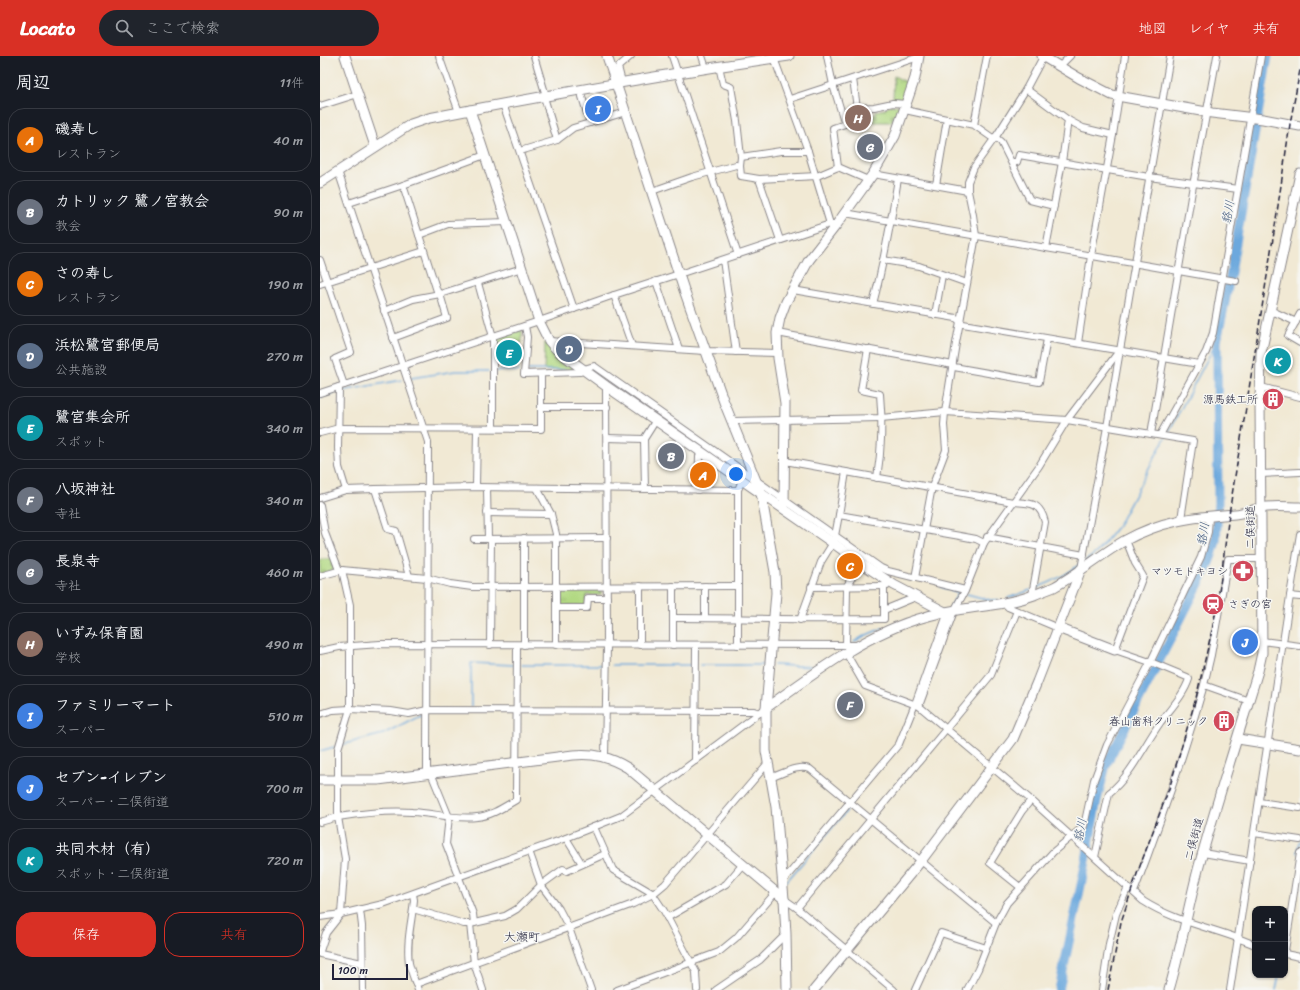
<!DOCTYPE html>
<html lang="ja">
<head>
<meta charset="utf-8">
<style>
	:root { --surface:#171b24; --page:#20242c; --text:#f1f3f6; --muted:#9ea1a6; --line:#363941; --accent:#d93025 }
	body { margin:0; font-family:Sriracha,"Klee One",sans-serif; background:var(--page); color:var(--text) }
	.controls { position:absolute; right:12px; bottom:12px; display:grid; overflow:hidden; border-radius:8px; box-shadow:0 1px 3px #0004 }
	.controls button { width:36px; height:36px; display:grid; place-items:center; padding:0; border:0; border-bottom:1px solid var(--line); background:var(--surface); color:var(--text); font:20px sans-serif }
	.scale { position:absolute; left:12px; bottom:10px; width:76px; box-sizing:border-box; padding-left:4px; border:2px solid #22223b; border-top:0; font-size:11px; line-height:14px; white-space:nowrap; color:#22223b; -webkit-text-stroke:3px #f6f6f2; paint-order:stroke }
	.you { position:absolute; left:416px; top:418px; width:14px; height:14px; margin:-10px; border:3px solid #fff; border-radius:50%; background:#1a73e8; box-shadow:0 0 0 6px #1a73e833 }
	.badge { display:grid; place-items:center; width:26px; height:26px; border-radius:50%; background:var(--accent); color:#fff; font-size:13px; font-weight:700 }
	.pin { position:absolute; translate:-50% -50%; border:2px solid #fff; box-shadow:0 1px 4px #0006 }
	.list { margin:0; padding:0; list-style:none }
	h2 { display:flex; justify-content:space-between; align-items:center; height:52px; margin:0; padding:0 16px; font-size:17px }
	h2 small { font-size:13px; font-weight:400; color:var(--muted) }
	.list li { display:grid; grid-template-columns:26px 1fr auto; gap:12px; align-items:center; box-sizing:border-box; height:64px; margin:0 8px 8px; padding:0 8px; border:1px solid var(--line); border-radius:16px }
	.list b { display:block; font-size:15px; white-space:nowrap }
	.list p { margin:0; font-size:13px; white-space:nowrap; color:var(--muted) }
	.list em { font-size:13px; font-style:normal; color:var(--muted) }
	.actions { display:flex; gap:8px; padding:12px 16px }
	.actions a { flex:1; padding:9px 0; border:1px solid var(--accent); border-radius:16px; text-align:center; font-size:14px; color:var(--accent) }
	.actions .main { background:var(--accent); color:#fff }
	.icon { flex:none; width:22px; height:22px; fill:none; stroke:currentColor; stroke-width:2; stroke-linecap:round; stroke-linejoin:round }
	.map { position:relative; flex:none; width:980px; height:934px; overflow:hidden }
	header { display:flex; align-items:center; gap:24px; box-sizing:border-box; height:56px; padding:0 20px; background:var(--accent); color:#fff }
	header strong { font-size:19px }
	nav { display:flex; gap:22px; margin-inline-start:auto; font-size:14px }
	.search { width:280px; height:36px; background:var(--page); display:flex; align-items:center; gap:10px; box-sizing:border-box; padding:0 14px; border-radius:22px; color:var(--muted); font-size:15px }
	main { display:flex }
	aside { flex:1; background:var(--surface) }
	.map>svg:first-child { display:block }
	.grass { fill:url(#grass-tufts); stroke:#6a7e5f }
	.cemetery { fill:url(#cemetery-stones); stroke:#6a7e5f }
	.lines { fill:none; stroke-linecap:round; stroke-linejoin:round }
	.stream { stroke:#6ca8dd; stroke-width:1.5 }
	.river { stroke:#6ca8dd; stroke-width:9 }
	.street-casing { stroke:#8a8688; stroke-width:8 }
	.secondary-casing { stroke:#8a8688; stroke-width:11 }
	.street { stroke:#fff; stroke-width:6 }
	.secondary { stroke:#fff; stroke-width:9 }
	.rail { stroke:#22223b; stroke-width:1.5; stroke-dasharray:6 3; stroke-linecap:butt }
	.labels { text-anchor:middle; dominant-baseline:central; stroke-width:3; stroke-linejoin:round; paint-order:stroke }
	.poi-label { font-size:11px; fill:#22223b; stroke:#f6f6f2; text-anchor:end }
	.street-label { font-size:11px; fill:#22223b; stroke:#f6f6f2 }
	.water-label { font-size:12px; font-style:italic; fill:#40587c; stroke:#f6f6f2 }
	.neighbourhood-label { font-size:12px; fill:#22223b; stroke:#f6f6f2 }
</style>
</head>
<body>
<header>
<strong>Locato</strong>
<div class="search"><svg class="icon" aria-label="search" viewBox="0 0 24 24"><circle cx="10" cy="10" r="6"/><path d="M15 15l6 6"/></svg>ここで検索</div>
<nav><a>地図</a><a>レイヤ</a><a>共有</a></nav>
</header>
<main>
<aside>
<h2>周辺<small>11件</small></h2>
<ul class="list">
<li><span class="badge" style="background:#e8710a">A</span><div><b>磯寿し</b><p>レストラン</p></div><em>40 m</em></li>
<li><span class="badge" style="background:#6b7280">B</span><div><b>カトリック 鷺ノ宮教会</b><p>教会</p></div><em>90 m</em></li>
<li><span class="badge" style="background:#e8710a">C</span><div><b>さの寿し</b><p>レストラン</p></div><em>190 m</em></li>
<li><span class="badge" style="background:#5c6f8a">D</span><div><b>浜松鷺宮郵便局</b><p>公共施設</p></div><em>270 m</em></li>
<li><span class="badge" style="background:#0f9aa8">E</span><div><b>鷺宮集会所</b><p>スポット</p></div><em>340 m</em></li>
<li><span class="badge" style="background:#6b7280">F</span><div><b>八坂神社</b><p>寺社</p></div><em>340 m</em></li>
<li><span class="badge" style="background:#6b7280">G</span><div><b>長泉寺</b><p>寺社</p></div><em>460 m</em></li>
<li><span class="badge" style="background:#8d6e63">H</span><div><b>いずみ保育園</b><p>学校</p></div><em>490 m</em></li>
<li><span class="badge" style="background:#3f7fe0">I</span><div><b>ファミリーマート</b><p>スーパー</p></div><em>510 m</em></li>
<li><span class="badge" style="background:#3f7fe0">J</span><div><b>セブン-イレブン</b><p>スーパー · 二俣街道</p></div><em>700 m</em></li>
<li><span class="badge" style="background:#0f9aa8">K</span><div><b>共同木材（有）</b><p>スポット · 二俣街道</p></div><em>720 m</em></li>
</ul>
<div class="actions"><a class="main">保存</a><a>共有</a></div>
</aside>
<div class="map">
<svg width="980" height="934" viewBox="0 0 980 934">
	<defs>
		<pattern id="grass-tufts" width="24" height="20" patternUnits="userSpaceOnUse"><rect width="24" height="20" fill="#b2d983"/><path d="M3 7l-1-3M5 7V3M7 7l1-3M15 17l-1-3M17 17v-4M19 17l1-3" fill="none" stroke="#99ba72"/></pattern>
		<pattern id="cemetery-stones" width="16" height="16" patternUnits="userSpaceOnUse"><rect width="16" height="16" fill="#b2d983"/><path d="M2 7V4a2 2 0 0 1 4 0v3zM10 15v-3a2 2 0 0 1 4 0v3z" fill="#99ba72"/></pattern>
	</defs>
	<rect width="100%" height="100%" fill="#f6f6f2"/>
	<filter id="ink" filterUnits="userSpaceOnUse"><feTurbulence type="fractalNoise" baseFrequency=".025" numOctaves="2"/><feDisplacementMap in="SourceGraphic" scale="8" xChannelSelector="R" yChannelSelector="G"/><feConvolveMatrix kernelMatrix="1 2 1 2 8 2 1 2 1" color-interpolation-filters="sRGB"/></filter>
	<filter id="wash" filterUnits="userSpaceOnUse"><feTurbulence type="fractalNoise" baseFrequency=".012" numOctaves="4" result="noise"/><feDisplacementMap in="SourceGraphic" scale="16" xChannelSelector="R" yChannelSelector="G"/><feGaussianBlur stdDeviation="0.9" result="paint"/><feColorMatrix in="noise" values="0 0 0 0 0 0 0 0 0 0 0 0 0 0 0 0 0 1.4 0 .05"/><feComposite in="paint" operator="in"/></filter>
	<g filter="url(#wash)">
		<rect width="100%" height="100%" fill="#f1e9d4"/>
		<g class="grass">
			<path d="M574,20l16,8 -6,16 -11,-1z"/>
			<path d="M202,274v13h-12l-1,3h-13v-8z"/>
			<path d="M225,286l31,28h-32z"/>
			<path d="M239,533l42,1v5h-14l-2,11h-26z"/>
		</g>
		<g class="cemetery">
			<path d="M570,49l13,1 -4,10 -5,1 -2,5h-18l-1,-7 3,-1v-3l9,-2z"/>
			<path d="M14,502l1,11 -15,6v-15z"/>
		</g>
		<g class="lines">
			<g class="stream">
				<path d="M208,314h36"/>
				<path d="M177,315h22"/>
				<path d="M271,315h2l129,89"/>
				<path d="M91,322l44,-7h34"/>
				<path d="M21,335l61,-11"/>
				<path d="M0,341l18,-5"/>
				<path d="M847,379l50,-94"/>
				<path d="M765,505l12,-9 21,-26 47,-88"/>
				<path d="M621,531l17,5 -7,15"/>
				<path d="M716,532c16,-6 31,-13 44,-24"/>
				<path d="M647,538l23,6h8"/>
				<path d="M688,542l23,-8"/>
				<path d="M534,586l10,-6 19,-8"/>
				<path d="M202,609h80"/>
				<path d="M292,609h79"/>
				<path d="M380,609h66"/>
				<path d="M454,609l44,2"/>
				<path d="M151,650v-43l43,2"/>
				<path d="M21,689l42,-11 39,-20"/>
				<path d="M0,695l14,-4"/>
				<path d="M977,797l2,-12"/>
				<path d="M467,825l62,-73"/>
				<path d="M956,934l3,-15"/>
			</g>
			<path class="river" d="M739,934l26,-124 12,-66 9,-35 101,-197 5,-13 4,-14 2,-34 -1,-166 14,-69 37,-216"/>
		</g>
	</g>
	<g filter="url(#ink)">
		<g class="lines">
			<g class="street-casing">
				<g id="street">
					<path d="M119,0l20,56"/>
					<path d="M214,0l12,40"/>
					<path d="M352,0l66,199"/>
					<path d="M382,0l4,12"/>
					<path d="M507,0l6,29 12,39 -12,4 5,39"/>
					<path d="M454,2l34,93 22,73"/>
					<path d="M399,10l4,18 8,3 6,34 4,36 -1,9 1,10 18,3 58,-3 21,-9 30,13"/>
					<path d="M739,11l11,-11"/>
					<path d="M533,23l4,29 17,-1 19,-4 14,1"/>
					<path d="M302,26l-4,-15 13,-11"/>
					<path d="M706,33l42,31 15,8 30,7"/>
					<path d="M260,34l10,33"/>
					<path d="M224,41l13,43"/>
					<path d="M470,43l129,-42"/>
					<path d="M183,48l71,205 40,-14 65,-21 151,-50h7"/>
					<path d="M0,50l38,-12"/>
					<path d="M585,54l69,15 20,14"/>
					<path d="M654,69l13,-69"/>
					<path d="M675,81l6,5 29,58 24,6"/>
					<path d="M200,95l37,-11 16,-12 53,-16"/>
					<path d="M421,101l40,-6h27"/>
					<path d="M692,106h5l2,-7 130,22 89,12"/>
					<path d="M18,115l90,271 -1,331"/>
					<path d="M553,118l95,17"/>
					<path d="M439,123l21,61"/>
					<path d="M616,129l11,-66"/>
					<path d="M332,135l40,-14 44,-12 4,1"/>
					<path d="M29,147l54,-18 82,-30"/>
					<path d="M525,157l391,68"/>
					<path d="M99,179l29,-11 59,-2"/>
					<path d="M726,192l16,-86 6,-42"/>
					<path d="M0,204l31,92 -16,7 9,26"/>
					<path d="M403,204l13,92"/>
					<path d="M563,204l36,6 48,17"/>
					<path d="M336,225l23,68"/>
					<path d="M158,227l15,54v91"/>
					<path d="M0,228l104,-33"/>
					<path d="M473,234l163,28 7,6 236,40"/>
					<path d="M294,239l18,51"/>
					<path d="M553,248c11,-41 18,-83 25,-125"/>
					<path d="M950,254l26,12"/>
					<path d="M64,255l29,-12 27,-5 82,-26"/>
					<path d="M980,258l-12,22 12,7"/>
					<path d="M615,259l7,-40"/>
					<path d="M205,270l2,11 -3,37 56,-2 4,-3 10,-3 287,202 7,3 77,19"/>
					<path d="M457,277l176,32 1,2 85,15 8,-43"/>
					<path d="M73,282l54,-20 -7,-24 -3,-3 -34,-106"/>
					<path d="M229,285l156,10 73,2"/>
					<path d="M758,287l13,-87 22,-121 12,-79"/>
					<path d="M548,293l-7,41 19,4c3,30 2,53 -3,84"/>
					<path d="M19,331l-1,61 1,19 7,23"/>
					<path d="M941,331l39,10"/>
					<path d="M0,337l219,-72 35,-12"/>
					<path d="M222,351h65"/>
					<path d="M412,365l149,-3 64,-6 122,8 84,14"/>
					<path d="M0,377l19,-5 202,1v-55"/>
					<path d="M840,379l46,-83 7,-19 48,-277"/>
					<path d="M287,382l37,1"/>
					<path d="M465,405l228,41c18,1 27,0 32,20l-13,73"/>
					<path d="M526,416l-7,43 121,21 16,3 8,4"/>
					<path d="M941,418l39,-2"/>
					<path d="M156,431l1,-58"/>
					<path d="M167,432l1,51"/>
					<path d="M217,432l14,26 5,20v111"/>
					<path d="M55,433l13,40 8,2 13,45"/>
					<path d="M325,433l-1,-50 12,-19"/>
					<path d="M378,434l1,-34 3,-5"/>
					<path d="M0,442l26,-8 29,-1 101,-2 262,3"/>
					<path d="M0,449l5,28 14,37"/>
					<path d="M167,457l64,1"/>
					<path d="M861,463l12,-78 -42,-7 41,-243 25,-135"/>
					<path d="M667,481l97,18"/>
					<path d="M204,482v107"/>
					<path d="M154,483l133,-1"/>
					<path d="M761,513l26,-142 63,-371"/>
					<path d="M22,514l8,35v104l-12,40v68c25,-4 49,-7 74,-5 22,1 43,8 65,5 14,-1 27,-10 39,-17l1,-155"/>
					<path d="M0,520l22,-6 85,8 23,6 22,3 266,-1"/>
					<path d="M595,522l17,-91 14,-37 -2,-25 1,-13 11,-69 20,-107 -3,-21 -5,-24v-9l6,-15 20,-28 3,-4 29,-46 17,-32"/>
					<path d="M320,530v59"/>
					<path d="M353,530v59"/>
					<path d="M491,531l76,-1"/>
					<path d="M970,540l10,1"/>
					<path d="M686,548l2,3 50,21"/>
					<path d="M236,552h31l1,-10h19"/>
					<path d="M564,554l32,-13"/>
					<path d="M353,562c70,0 140,2 211,1v-32"/>
					<path d="M385,562v-32"/>
					<path d="M480,564l21,-58 13,-21 5,-26"/>
					<path d="M942,585l38,5"/>
					<path d="M170,589l1,-106"/>
					<path d="M418,589v-155l4,-10"/>
					<path d="M526,590l1,-58 1,-4 13,-21"/>
					<path d="M0,595l19,-4 41,-3 476,1"/>
					<path d="M526,597l19,33 54,20 112,94 112,101c36,23 74,27 112,44"/>
					<path d="M929,645l-45,-16 7,-30 17,-96h34"/>
					<path d="M599,650l35,-95 11,-20 19,-48 55,-77 28,-46 52,-69"/>
					<path d="M0,658l13,-4 17,-1 41,2 18,3 18,-4 327,1 6,2"/>
					<path d="M285,701l2,-112 -1,-259"/>
					<path d="M375,705l1,-115"/>
					<path d="M111,717l18,44 -3,27 27,70 1,9"/>
					<path d="M450,722c12,-4 28,-14 40,-9l186,154"/>
					<path d="M939,746l41,6"/>
					<path d="M0,766l18,-5 7,42 -4,55 -15,19 -6,18"/>
					<path d="M274,771l19,43 39,23 12,18 32,61 1,18"/>
					<path d="M934,777l46,7"/>
					<path d="M246,782l16,26"/>
					<path d="M209,795l12,34 18,24 10,19 22,62"/>
					<path d="M883,797l47,8"/>
					<path d="M775,801l14,-64c21,-16 36,-49 51,-70 10,-14 24,-28 29,-44l-2,-2 -34,-14 -38,-13 28,-74 -8,-13 -9,-23"/>
					<path d="M463,825l116,-137 16,-40 33,-92"/>
					<path d="M700,831l-30,-24 32,-52 9,-11"/>
					<path d="M814,836c26,-68 50,-137 70,-207"/>
					<path d="M93,838l1,6c-2,20 -8,42 -5,63 2,9 6,18 9,27"/>
					<path d="M464,843l13,9 97,82"/>
					<path d="M477,852l194,-233 26,-64"/>
					<path d="M93,853l51,15h6l35,-8 12,-7 24,-24 22,-16 4,2 38,-17"/>
					<path d="M40,854l2,16 1,64"/>
					<path d="M0,861l21,-3 42,-10 183,-66 55,-22 145,-108"/>
					<path d="M347,862l59,-34 17,-20"/>
					<path d="M150,868l4,39 9,27"/>
					<path d="M965,895l15,-98"/>
					<path d="M0,898l42,9"/>
					<path d="M965,898l15,3"/>
					<path d="M96,928l217,-80 20,-10 12,-10 103,-121"/>
					<path d="M297,934l102,-38 17,-14 40,-46"/>
					<path d="M396,934l44,-30 26,-26"/>
					<path d="M595,934l26,-57 45,15"/>
					<path d="M647,934l11,-21 18,-46 11,-20 46,-51 31,-26 10,-46 13,-35 43,-82 51,-106 7,-25 1,-16"/>
					<path d="M782,934l7,-46 7,-30 12,-27"/>
					<path d="M910,934l60,-394 10,-62"/>
				</g>
			</g>
			<g class="secondary-casing">
				<g id="secondary">
					<path d="M25,0l30,90"/>
					<path d="M287,0l77,234 40,112 37,91 14,79 1,21 -10,115v43l10,56 8,92 2,35 1,56"/>
					<path d="M722,0l37,22 33,17 100,18 51,6 37,7"/>
					<path d="M150,54l69,211 10,20 7,8 6,5 44,32 227,157 28,20 33,22 51,27"/>
					<path d="M0,127l91,-59 18,-6c119,-23 239,-45 360,-62"/>
					<path d="M464,452l1,-105 -7,-45 -1,-25 3,-15 6,-16 23,-42 28,-36 36,-50 22,-38 20,-58 4,-22"/>
					<path d="M738,572l57,22"/>
					<path d="M446,652c47,-34 102,-76 159,-91 36,-11 74,-9 109,-22 6,-3 13,-5 20,-8 24,-13 46,-32 70,-46 38,-21 69,-24 111,-27 11,-1 21,-6 32,-7 11,-1 22,0 33,0"/>
					<path d="M918,683l62,10"/>
					<path d="M0,724h58l195,-25c21,-2 37,2 55,13l156,131"/>
					<path d="M494,934l107,-129 92,-122 24,-57 44,-113"/>
					<path d="M849,934c12,-41 19,-83 30,-124 18,-65 39,-130 59,-195l4,-18 -2,-251 1,-49 39,-179"/>
				</g>
			</g>
			<use href="#street" class="street"/>
			<use href="#secondary" class="secondary"/>
			<path class="rail" d="M788,934l13,-68 16,-48 33,-88 26,-88 16,-68 6,-29 11,-87 46,-288 15,-102 10,-54"/>
		</g>
	</g>
	<defs>
		<g id="building-disc" transform="scale(1.15)"><circle r="9.5" fill="#d1495b" stroke="#f6f6f2"/><path d="M-4-6H4V6H1V3H-1V6H-4ZM-2.5-4.3h1.7v1.8h-1.7ZM.8-4.3h1.7v1.8H.8ZM-2.5-1h1.7V.8h-1.7ZM.8-1h1.7V.8H.8Z" fill="#fff"/></g>
		<g id="pharmacy-disc" transform="scale(1.15)"><circle r="9.5" fill="#d1495b" stroke="#f6f6f2"/><path d="M-2-6h4v4h4v4h-4v4h-4v-4h-4v-4h4Z" fill="#fff"/></g>
		<g id="station-disc" transform="scale(1.15)"><circle r="9.5" fill="#d1495b" stroke="#f6f6f2"/><path d="M-3-6H3Q5-6 5-4V2Q5 4 3 4L4.5 6H3L1.5 4h-3L-3 6H-4.5L-3 4Q-5 4-5 2V-4Q-5-6-3-6ZM-3.5-4v3h7v-3ZM-3.5 1v1.5H-2V1ZM2 1v1.5H3.5V1Z" fill="#fff"/></g>
	</defs>
	<g fill-rule="evenodd">
		<use href="#building-disc" x="953" y="343"/>
		<use href="#pharmacy-disc" x="923" y="515"/>
		<use href="#station-disc" x="893" y="548"/>
		<use href="#building-disc" x="904" y="665"/>
	</g>
	<g class="labels">
		<g class="poi-label">
			<text x="938" y="343">源馬鉄工所</text>
			<text x="908" y="515">マツモトキヨシ</text>
			<text x="908" y="548" text-anchor="start">さぎの宮</text>
			<text x="888" y="665">春山歯科クリニック</text>
		</g>
		<g class="street-label">
			<text transform="translate(930 471) rotate(-90)">二俣街道</text>
			<text transform="translate(874 783) rotate(-75)">二俣街道</text>
		</g>
		<g class="water-label">
			<text transform="translate(908 156) rotate(-80)">貉川</text>
			<text transform="translate(883 478) rotate(-81)">貉川</text>
			<text transform="translate(760 774) rotate(-78)">貉川</text>
		</g>
		<g class="neighbourhood-label">
			<text x="202" y="881">大瀬町</text>
		</g>
	</g>
</svg>
<div class="controls">
<button>+</button>
<button>−</button>
</div>
<div class="scale">100 m</div>
<div class="you"></div>
<div class="pin badge" style="left:383px;top:419px;background:#e8710a">A</div>
<div class="pin badge" style="left:351px;top:400px;background:#6b7280">B</div>
<div class="pin badge" style="left:530px;top:510px;background:#e8710a">C</div>
<div class="pin badge" style="left:249px;top:293px;background:#5c6f8a">D</div>
<div class="pin badge" style="left:189px;top:297px;background:#0f9aa8">E</div>
<div class="pin badge" style="left:530px;top:649px;background:#6b7280">F</div>
<div class="pin badge" style="left:550px;top:91px;background:#6b7280">G</div>
<div class="pin badge" style="left:538px;top:62px;background:#8d6e63">H</div>
<div class="pin badge" style="left:278px;top:53px;background:#3f7fe0">I</div>
<div class="pin badge" style="left:925px;top:586px;background:#3f7fe0">J</div>
<div class="pin badge" style="left:958px;top:305px;background:#0f9aa8">K</div>
</div>
</main>
</body>
</html>
